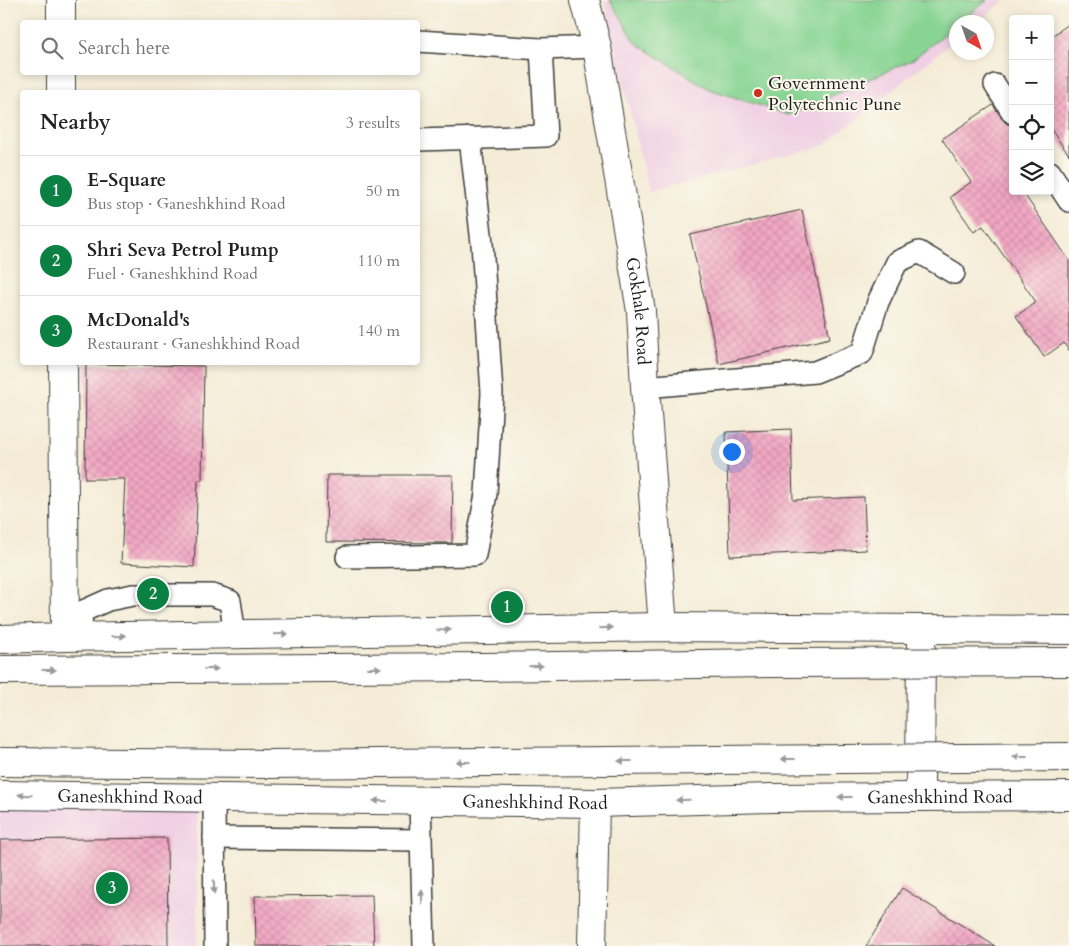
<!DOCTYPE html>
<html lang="en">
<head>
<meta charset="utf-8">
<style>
	:root { --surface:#fff; --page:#f6f6f6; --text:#222; --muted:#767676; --line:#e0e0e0; --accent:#0b8043 }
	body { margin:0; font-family:Cardo,serif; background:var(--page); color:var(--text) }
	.controls { position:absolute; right:15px; top:15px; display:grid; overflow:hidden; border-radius:5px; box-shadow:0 2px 8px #0003 }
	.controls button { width:45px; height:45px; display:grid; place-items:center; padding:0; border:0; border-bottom:1px solid var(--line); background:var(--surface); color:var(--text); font:25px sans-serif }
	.compass { position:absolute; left:949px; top:15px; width:45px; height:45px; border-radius:50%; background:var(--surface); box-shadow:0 2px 8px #0003; rotate:140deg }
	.you { position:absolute; left:731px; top:451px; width:18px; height:18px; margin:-12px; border:4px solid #fff; border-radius:50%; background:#1a73e8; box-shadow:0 0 0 8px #1a73e833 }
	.badge { display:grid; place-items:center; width:32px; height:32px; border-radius:50%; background:var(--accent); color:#fff; font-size:16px; font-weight:700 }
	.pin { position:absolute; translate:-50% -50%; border:2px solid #fff; box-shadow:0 1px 5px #0006 }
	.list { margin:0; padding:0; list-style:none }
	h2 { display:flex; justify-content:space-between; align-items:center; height:65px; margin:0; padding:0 20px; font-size:21px }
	h2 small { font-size:16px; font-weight:400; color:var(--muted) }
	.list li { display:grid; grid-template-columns:32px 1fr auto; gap:15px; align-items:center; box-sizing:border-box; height:70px; padding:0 20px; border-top:1px solid var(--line) }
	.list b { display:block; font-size:19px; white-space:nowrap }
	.list p { margin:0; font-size:16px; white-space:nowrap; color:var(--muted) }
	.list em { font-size:16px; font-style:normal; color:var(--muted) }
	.icon { flex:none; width:28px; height:28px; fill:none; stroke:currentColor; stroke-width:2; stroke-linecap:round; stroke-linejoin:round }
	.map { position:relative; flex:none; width:1069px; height:946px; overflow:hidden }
	.search { position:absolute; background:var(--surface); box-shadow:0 2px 8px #0003; left:20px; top:20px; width:400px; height:55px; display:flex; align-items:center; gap:12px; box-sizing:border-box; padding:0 18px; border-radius:5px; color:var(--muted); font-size:19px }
	.panel { position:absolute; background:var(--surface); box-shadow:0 2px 8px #0003; left:20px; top:90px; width:400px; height:275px; border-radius:5px }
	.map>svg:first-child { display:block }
	.built { fill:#f0d0e4 }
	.green { fill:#87d493; stroke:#527858 }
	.building { fill:url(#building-cross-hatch) }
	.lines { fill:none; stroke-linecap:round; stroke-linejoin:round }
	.service-casing { stroke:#3c3b38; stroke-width:24 }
	.minor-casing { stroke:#3c3b38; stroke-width:30 }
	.tertiary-casing { stroke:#3c3b38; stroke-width:30 }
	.primary-casing { stroke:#3c3b38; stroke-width:30 }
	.service { stroke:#fff; stroke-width:21 }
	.minor { stroke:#fff; stroke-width:28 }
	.tertiary { stroke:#fff; stroke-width:28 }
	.primary { stroke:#fff; stroke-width:28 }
	.primary-bridge-casing { stroke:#3c3b38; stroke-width:30; stroke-linecap:butt }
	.primary-bridge { stroke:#fff; stroke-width:28 }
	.oneway { fill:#999 }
	.poi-dot { fill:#c8321e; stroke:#fbf7ec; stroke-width:2 }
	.labels { text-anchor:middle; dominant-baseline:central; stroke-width:4; stroke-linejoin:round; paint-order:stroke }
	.poi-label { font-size:18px; fill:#1c1c1c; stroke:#fbf7ec; text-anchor:start }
	.street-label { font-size:18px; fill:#1c1c1c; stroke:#fbf7ec }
</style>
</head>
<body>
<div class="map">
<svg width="1069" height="946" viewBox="0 0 1069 946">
	<defs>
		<pattern id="building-cross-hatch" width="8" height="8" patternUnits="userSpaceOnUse" patternTransform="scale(1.25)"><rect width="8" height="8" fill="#f2a7c3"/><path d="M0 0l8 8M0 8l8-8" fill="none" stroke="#cf8fa7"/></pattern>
	</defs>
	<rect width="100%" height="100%" fill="#fbf7ec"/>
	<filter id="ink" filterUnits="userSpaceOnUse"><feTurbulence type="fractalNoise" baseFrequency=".02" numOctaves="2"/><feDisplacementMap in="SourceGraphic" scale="10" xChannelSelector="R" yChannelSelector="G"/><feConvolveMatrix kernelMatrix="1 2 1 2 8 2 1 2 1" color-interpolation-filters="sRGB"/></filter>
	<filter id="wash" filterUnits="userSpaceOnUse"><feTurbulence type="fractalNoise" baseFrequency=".0096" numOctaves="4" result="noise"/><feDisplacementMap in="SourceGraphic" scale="20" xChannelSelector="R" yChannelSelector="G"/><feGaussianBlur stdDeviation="1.12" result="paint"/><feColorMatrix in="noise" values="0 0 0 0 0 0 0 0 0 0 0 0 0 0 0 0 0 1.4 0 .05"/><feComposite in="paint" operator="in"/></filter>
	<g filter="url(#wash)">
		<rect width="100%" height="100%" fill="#f4ecd7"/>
		<g class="built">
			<path d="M604,0h401l-28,22h-21v17l-133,107 -174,46z"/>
			<path d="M197,806v140h-197v-138z"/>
		</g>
		<path class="green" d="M610,0h378l-29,22h-3v3l-44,35 -123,55 -80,-26 -73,-46z"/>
		<g id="blocks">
			<g class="building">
				<path d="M1069,24v131l-19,-27v-91z"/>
				<path d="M993,105l10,15 4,4 6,1v66h9l47,69v91l-5,-8 -20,14 -28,-41 20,-14 -53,-76 -9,6 -24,-35 21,-15 -29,-43z"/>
				<path d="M802,210l28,128 -111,26 -29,-129z"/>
				<path d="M86,364l118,2 -2,114h-4l-4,87 -73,-4 4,-84h-40z"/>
				<path d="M791,429l2,71 71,-3 2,53 -136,6 -4,-124z"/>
				<path d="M327,475h126l-1,68 -126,-1z"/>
				<path d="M167,838l1,108h-168v-106z"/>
				<path d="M902,888l93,58h-129z"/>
				<path d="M372,895l2,51h-118l-1,-50z"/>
			</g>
		</g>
	</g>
	<g filter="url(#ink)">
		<use href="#blocks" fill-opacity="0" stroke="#3c3b38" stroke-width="1"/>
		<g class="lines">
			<g class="service-casing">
				<g id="service">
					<path d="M418,41l123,8 56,-2"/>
					<path d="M995,85l18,28"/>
					<path d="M418,140l128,-4 -5,-87"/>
					<path d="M1050,172l19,29"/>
					<path d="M645,387l170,-15 47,-19 16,-51 19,-40 22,-10 35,21"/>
					<path d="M347,557l128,-2 11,-61 6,-101 -10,-150 -12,-105"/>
					<path d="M82,637l-1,-25 27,-12 25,-5h79l18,6 5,34"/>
					<path d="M214,798l1,148"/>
					<path d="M420,801l4,145"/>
					<path d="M214,838l206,2"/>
				</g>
			</g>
			<g class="minor-casing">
				<g id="minor">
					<path d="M61,0v22"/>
					<path d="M61,72v20"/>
					<path d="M63,362l2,275"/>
					<path d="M592,946l3,-143"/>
				</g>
			</g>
			<g class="tertiary-casing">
				<g id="tertiary">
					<path id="s1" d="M585,0l12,47 44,264 4,76 18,240"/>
				</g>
			</g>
			<g class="primary-casing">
				<g id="primary">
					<path d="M0,639l65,-2 598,-10 406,3"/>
					<path id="s2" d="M0,795l595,8 176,-5 298,-2"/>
					<path d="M920,797l1,-159"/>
				</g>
			</g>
			<use href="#service" class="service"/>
			<use href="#minor" class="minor"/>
			<use href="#tertiary" class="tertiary"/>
			<use href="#primary" class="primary"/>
			<g class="primary-bridge-casing">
				<g id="primary-bridge">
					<path d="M0,670l487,-3 283,-4 299,-1"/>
					<path d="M0,762l269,2 800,-7"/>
				</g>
			</g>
			<use href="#primary-bridge" class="primary-bridge"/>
		</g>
		<defs><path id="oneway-solid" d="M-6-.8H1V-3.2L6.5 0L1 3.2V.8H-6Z" transform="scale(1.25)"/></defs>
		<g class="oneway">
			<use href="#oneway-solid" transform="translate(606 628) rotate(-1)"/>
			<use href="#oneway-solid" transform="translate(444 630) rotate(-1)"/>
			<use href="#oneway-solid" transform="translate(281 634) rotate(-1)"/>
			<use href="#oneway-solid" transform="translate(119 636) rotate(-1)"/>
			<use href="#oneway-solid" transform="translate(536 666) rotate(-1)"/>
			<use href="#oneway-solid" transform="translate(374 668)"/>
			<use href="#oneway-solid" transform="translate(211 669)"/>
			<use href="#oneway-solid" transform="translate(49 670)"/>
			<use href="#oneway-solid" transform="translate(1020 757) rotate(180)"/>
			<use href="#oneway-solid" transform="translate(788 759) rotate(180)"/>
			<use href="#oneway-solid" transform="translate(625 761) rotate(180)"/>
			<use href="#oneway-solid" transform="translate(463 762) rotate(180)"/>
			<use href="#oneway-solid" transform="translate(25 795) rotate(-179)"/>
			<use href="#oneway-solid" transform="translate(845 797) rotate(180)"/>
			<use href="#oneway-solid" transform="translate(683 800) rotate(178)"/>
			<use href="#oneway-solid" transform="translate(380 801) rotate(-179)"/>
			<use href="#oneway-solid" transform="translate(214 887) rotate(89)"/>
			<use href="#oneway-solid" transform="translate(422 897) rotate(-92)"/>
		</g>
	</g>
	<circle class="poi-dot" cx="758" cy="93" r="5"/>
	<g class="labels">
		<g class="poi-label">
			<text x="768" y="83">Government<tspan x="768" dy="21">Polytechnic Pune</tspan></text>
		</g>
		<g class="street-label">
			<text stroke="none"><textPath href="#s1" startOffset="316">Gokhale Road</textPath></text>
			<text stroke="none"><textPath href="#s2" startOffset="130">Ganeshkhind Road</textPath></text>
			<text stroke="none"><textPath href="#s2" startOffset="940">Ganeshkhind Road</textPath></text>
			<text stroke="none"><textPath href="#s2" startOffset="535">Ganeshkhind Road</textPath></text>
		</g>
	</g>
</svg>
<div class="controls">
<button>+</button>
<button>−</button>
<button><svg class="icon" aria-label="locate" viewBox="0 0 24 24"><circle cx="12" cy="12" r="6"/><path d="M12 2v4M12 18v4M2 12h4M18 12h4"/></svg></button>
<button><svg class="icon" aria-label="layers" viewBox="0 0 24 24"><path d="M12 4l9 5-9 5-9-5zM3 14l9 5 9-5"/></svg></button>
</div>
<svg class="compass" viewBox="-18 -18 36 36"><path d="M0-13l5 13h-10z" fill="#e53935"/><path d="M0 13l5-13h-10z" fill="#767676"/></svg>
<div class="you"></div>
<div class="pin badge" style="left:507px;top:607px">1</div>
<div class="pin badge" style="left:153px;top:594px">2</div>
<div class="pin badge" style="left:112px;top:888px">3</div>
<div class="search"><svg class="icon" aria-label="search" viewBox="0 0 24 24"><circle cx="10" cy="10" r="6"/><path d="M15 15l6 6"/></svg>Search here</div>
<section class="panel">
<h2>Nearby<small>3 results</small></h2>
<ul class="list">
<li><span class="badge">1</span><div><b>E-Square</b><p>Bus stop · Ganeshkhind Road</p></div><em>50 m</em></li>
<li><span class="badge">2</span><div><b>Shri Seva Petrol Pump</b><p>Fuel · Ganeshkhind Road</p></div><em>110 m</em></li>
<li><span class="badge">3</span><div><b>McDonald's</b><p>Restaurant · Ganeshkhind Road</p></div><em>140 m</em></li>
</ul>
</section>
</div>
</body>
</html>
